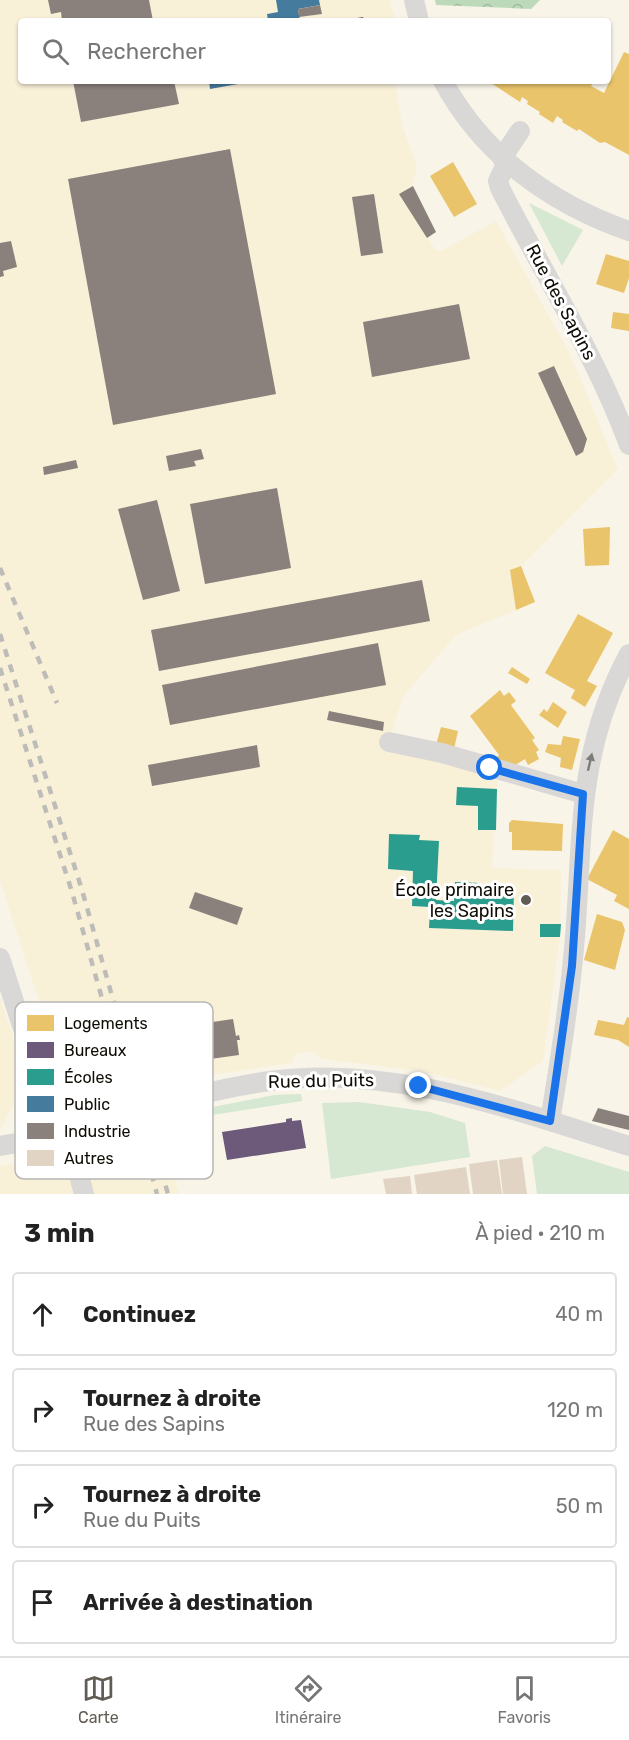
<!DOCTYPE html>
<html lang="fr">
<head>
<meta charset="utf-8">
<style>
	:root { --surface:#fff; --page:#f6f6f6; --text:#222; --muted:#767676; --line:#e0e0e0; --accent:#615d54 }
	body { margin:0; font-family:Rubik,sans-serif; background:var(--page); color:var(--text) }
	.stop { position:absolute; width:18px; height:18px; margin:-14px; border:4px solid #1a73e8; border-radius:50%; background:#fff }
	.stop.end { background:#1a73e8; border-color:#fff; box-shadow:0 2px 6px #0008 }
	.list { margin:0; padding:0; list-style:none }
	h2 { display:flex; justify-content:space-between; align-items:center; height:78px; margin:0; padding:0 24px; font-size:26px }
	h2 small { font-size:20px; font-weight:400; color:var(--muted) }
	.list li { display:grid; grid-template-columns:39px 1fr auto; gap:18px; align-items:center; box-sizing:border-box; height:84px; margin:0 12px 12px; padding:0 12px; border:2px solid var(--line); border-radius:6px }
	.list b { display:block; font-size:22px; white-space:nowrap }
	.list p { margin:0; font-size:20px; white-space:nowrap; color:var(--muted) }
	.list em { font-size:20px; font-style:normal; color:var(--muted) }
	.icon { flex:none; width:33px; height:33px; fill:none; stroke:currentColor; stroke-width:2; stroke-linecap:round; stroke-linejoin:round }
	.map { position:relative; flex:none; width:629px; height:1194px; overflow:hidden }
	.search { position:absolute; background:var(--surface); box-shadow:0 2px 4px #0004; left:18px; right:18px; top:18px; height:66px; display:flex; align-items:center; gap:15px; box-sizing:border-box; padding:0 21px; border-radius:6px; color:var(--muted); font-size:22px }
	.sheet { height:462px; background:var(--surface) }
	nav { display:flex; justify-content:space-around; align-items:center; box-sizing:border-box; height:84px; border-top:2px solid var(--line); background:var(--surface); font-size:16px; color:var(--muted) }
	nav a { display:grid; justify-items:center; gap:3px }
	nav .on { color:var(--accent) }
	.map>svg:first-child { display:block }
	.built { fill:#f9f0d8 }
	.grass { fill:#d6e8d2 }
	.forest { fill:url(#forest-crowns) }
	.homes { fill:#e9c46a }
	.offices { fill:#6d597a }
	.schools { fill:#2a9d8f }
	.public { fill:#457b9d }
	.industry { fill:#8a817c }
	.building { fill:#e1d4c5 }
	.lines { fill:none; stroke-linecap:round; stroke-linejoin:round }
	.minor { stroke:#d9d8d6; stroke-width:20 }
	.rail { stroke:#bdbcb9; stroke-width:4.5; stroke-dasharray:8 8; stroke-linecap:butt }
	.oneway { fill:#7e7c78 }
	.route { stroke:#1a73e8; stroke-width:8 }
	.poi-dot { fill:#615d54; stroke:#fff; stroke-width:2 }
	.labels { text-anchor:middle; dominant-baseline:central; stroke-width:6; stroke-linejoin:round; paint-order:stroke }
	.street-label { font-size:18px; fill:#0f0c05; stroke:#fff }
	.poi-label { font-size:18px; fill:#0f0c05; stroke:#fff; text-anchor:end }
	.key { fill:#fff; stroke:#b7b6b4; stroke-width:1.5 }
	.key-label { font-size:16px; fill:#0f0c05 }
</style>
</head>
<body>
<div class="map">
<svg width="629" height="1194" viewBox="0 0 629 1194">
	<defs>
		<pattern id="forest-crowns" width="20" height="18" patternUnits="userSpaceOnUse" patternTransform="scale(1.5)"><rect width="20" height="18" fill="#bcdaba"/><path d="M2 6a3 3 0 1 1 6 0M12 15a3 3 0 1 1 6 0" fill="none" stroke="#a0ba9e"/></pattern>
	</defs>
	<rect width="100%" height="100%" fill="#f8f4e8"/>
	<g class="built">
		<path d="M0,0h390l5,21h-374v60h374l7,44 15,41 -4,20 -13,9 27,43 10,13 6,-1 53,-29 74,133 48,115 -97,97 14,36 -79,33 -53,62 -16,50 111,30 -6,91 69,2 -1,67 -17,124 -43,30 -79,-20 -99,-12 -9,-7 -17,1 -4,10 -122,18 -65,20 -46,-38 -59,-182z"/>
		<path d="M0,997l27,83 -27,50z"/>
		<path d="M156,1115l23,79h-179v-28l56,-10 57,-27z"/>
	</g>
	<g class="grass">
		<path d="M529,203l54,27 -21,36z"/>
		<path d="M301,1094l1,7 -103,16 2,18 -15,5 -9,-26 97,-19z"/>
		<path d="M359,1102l71,10 35,11 5,34 -139,22 -9,-76z"/>
		<path d="M545,1146l84,26v22h-92l-5,-38z"/>
	</g>
	<path class="forest" d="M435,0h105l-9,9 -95,-4z"/>
	<g class="homes">
		<path d="M624,52l5,2v101l-24,-13 -5,1 -21,-14 -2,2 -15,-9 1,-2 -6,-4 -4,7 -14,-9 1,-2 -13,-8 1,-3 -6,-4 -2,5 -32,-21h102l3,2 -2,3 13,7z"/>
		<path d="M453,162l24,42 -23,13 -24,-41z"/>
		<path d="M606,254l23,7v17l-5,15 -28,-9z"/>
		<path d="M613,312l16,2v17l-18,-3z"/>
		<path d="M610,527l-1,38 -24,1 -2,-37z"/>
		<path d="M521,566l14,36 -19,8 -6,-40z"/>
		<path d="M578,614l35,19 -26,48 10,5 -12,21 -14,-9 4,-8 -30,-17z"/>
		<path d="M512,667l18,12 -3,5 -19,-11z"/>
		<path d="M500,690l4,6 5,-4 7,9 -5,4 24,33 -3,2 7,10 -3,2 3,7 -11,6 -3,-6 -16,10 -16,-7 6,-7 -29,-39z"/>
		<path d="M553,702l14,10 -9,16 -19,-13 5,-6 3,3z"/>
		<path d="M441,727l17,4 -4,18 -18,-4z"/>
		<path d="M563,736l17,3 -8,31 -12,-3 1,-9 -16,-6 3,-8 13,1z"/>
		<path d="M512,820l51,4 -1,27 -50,-1v-18h-3v-9z"/>
		<path d="M613,830l16,9v70l-15,-8 3,-6 -30,-16z"/>
		<path d="M597,914l25,8 3,8 -10,40 -31,-10z"/>
		<path d="M627,1017l2,1v29l-11,-7 -24,-5 4,-15 26,5z"/>
	</g>
	<g class="offices">
		<path d="M363,17l1,4h-17l-1,-1z"/>
		<path d="M292,1118v3l9,-1 5,28 -79,12 -5,-28 64,-10v-3z"/>
	</g>
	<g class="schools">
		<path d="M457,787l40,2 -1,41h-18v-24l-22,-1z"/>
		<path d="M389,834l31,1 -1,5 20,1 -3,59 18,1 1,-19 25,1v4l34,1 -1,43 -84,-3 1,-21 -18,-1 1,-35 -25,-2z"/>
		<path d="M540,924h21l-1,13h-20z"/>
	</g>
	<g class="public">
		<path d="M276,0h43l1,5 -22,4 2,12h-32l-1,-7 11,-2z"/>
		<path d="M209,81h40v1l-39,7z"/>
	</g>
	<g class="industry">
		<path d="M48,0h101l4,21h-91l-1,-9 -10,2z"/>
		<path d="M320,5l2,9 -23,3 -1,-8z"/>
		<path d="M73,81h101l5,23 -98,18z"/>
		<path d="M230,149l46,245 -163,31 -45,-246z"/>
		<path d="M413,186l23,46 -9,6 -28,-44z"/>
		<path d="M374,194l9,59 -22,3 -9,-59z"/>
		<path d="M11,241l6,26 -14,4 1,5 -4,1v-34z"/>
		<path d="M459,304l11,55 -98,18 -9,-55z"/>
		<path d="M554,366l33,73 -4,13 -7,4 -38,-83z"/>
		<path d="M201,449l3,10 -10,2 2,5 -27,5 -3,-15z"/>
		<path d="M76,460l2,8 -34,7 -1,-8z"/>
		<path d="M277,488l14,80 -86,16 -15,-80z"/>
		<path d="M157,500l23,91 -37,9 -25,-91z"/>
		<path d="M422,580l8,41 -271,50 -8,-41z"/>
		<path d="M378,643l8,42 -216,40 -8,-40z"/>
		<path d="M329,711l55,11 -1,9 -56,-11z"/>
		<path d="M257,745l3,22 -108,19 -4,-21z"/>
		<path d="M195,892l48,16 -6,17 -48,-17z"/>
		<path d="M233,1019l3,17 3,-1 1,5h-3l2,15 -50,7 -4,-36z"/>
		<path d="M598,1108l31,8v14l-37,-9z"/>
	</g>
	<g class="building">
		<path d="M522,1157l5,37h-24l-4,-34z"/>
		<path d="M497,1160l5,34h-29l-4,-30z"/>
		<path d="M466,1167l4,27h-53l-3,-19z"/>
		<path d="M410,1176l2,18h-26l-3,-15z"/>
	</g>
	<g class="lines">
		<g class="minor">
			<path d="M414,0l5,21"/>
			<path d="M443,81c40,74 108,123 186,150"/>
			<path d="M502,158l18,-27"/>
			<path d="M507,162l-9,19 2,7c44,87 95,165 129,257"/>
			<path d="M389,742l53,11 141,41"/>
			<path d="M0,958l35,108 12,70"/>
			<path d="M550,1121c10,-61 20,-123 25,-184 8,-104 2,-187 54,-283"/>
			<path d="M67,1131l17,63"/>
			<path d="M0,1146c91,-15 178,-53 270,-65 123,-17 243,29 359,65"/>
		</g>
		<g class="rail">
			<path d="M0,568l57,135"/>
			<path d="M0,634l82,256 86,304"/>
			<path d="M0,668l72,224 85,302"/>
		</g>
	</g>
	<defs><path id="oneway-solid" d="M-6-.8H1V-3.2L6.5 0L1 3.2V.8H-6Z" transform="scale(1.5)"/></defs>
	<use class="oneway" href="#oneway-solid" transform="translate(590 762) rotate(-77)"/>
	<g class="lines">
		<path class="route" d="M419,1086l131,35 22,-155 11,-172 -93,-26"/>
	</g>
	<circle class="poi-dot" cx="526" cy="900" r="6"/>
	<g class="labels">
		<g class="street-label">
			<text transform="translate(561 302) rotate(62)">Rue des Sapins</text>
			<text transform="translate(321 1081) rotate(-1)">Rue du Puits</text>
		</g>
		<g class="poi-label">
			<text x="514" y="890">École primaire<tspan x="514" dy="21">les Sapins</tspan></text>
		</g>
	</g>
	<rect x="15" y="1002" width="198" height="177" rx="9" class="key"/>
	<rect x="27" y="1015" width="27" height="16" fill="#e9c46a"/>
	<rect x="27" y="1042" width="27" height="16" fill="#6d597a"/>
	<rect x="27" y="1069" width="27" height="16" fill="#2a9d8f"/>
	<rect x="27" y="1096" width="27" height="16" fill="#457b9d"/>
	<rect x="27" y="1123" width="27" height="16" fill="#8a817c"/>
	<rect x="27" y="1150" width="27" height="16" fill="#e1d4c5"/>
	<g class="key-label">
		<text x="64" y="1029">Logements</text>
		<text x="64" y="1056">Bureaux</text>
		<text x="64" y="1083">Écoles</text>
		<text x="64" y="1110">Public</text>
		<text x="64" y="1137">Industrie</text>
		<text x="64" y="1164">Autres</text>
	</g>
</svg>
<div class="stop" style="left:490px;top:768px"></div>
<div class="stop end" style="left:419px;top:1086px"></div>
<div class="search"><svg class="icon" aria-label="search" viewBox="0 0 24 24"><circle cx="10" cy="10" r="6"/><path d="M15 15l6 6"/></svg>Rechercher</div>
</div>
<section class="sheet">
<h2>3 min<small>À pied · 210 m</small></h2>
<ul class="list">
<li><svg class="icon" aria-label="ahead" viewBox="0 0 24 24"><path d="M12 20V5M6 11l6-6 6 6"/></svg><div><b>Continuez</b></div><em>40 m</em></li>
<li><svg class="icon" aria-label="right" viewBox="0 0 24 24"><path d="M7 20v-9h11M14 6l5 5-5 5"/></svg><div><b>Tournez à droite</b><p>Rue des Sapins</p></div><em>120 m</em></li>
<li><svg class="icon" aria-label="right" viewBox="0 0 24 24"><path d="M7 20v-9h11M14 6l5 5-5 5"/></svg><div><b>Tournez à droite</b><p>Rue du Puits</p></div><em>50 m</em></li>
<li><svg class="icon" aria-label="arrive" viewBox="0 0 24 24"><path d="M6 21V4h12l-3 4 3 4H6"/></svg><div><b>Arrivée à destination</b></div></li>
</ul>
</section>
<nav>
<a class="on"><svg class="icon" aria-label="map" viewBox="0 0 24 24"><path d="M3 6l6-2 6 2 6-2v14l-6 2-6-2-6 2zM9 4v14M15 6v14"/></svg>Carte</a>
<a><svg class="icon" aria-label="directions" viewBox="0 0 24 24"><path d="M12 3l9 9-9 9-9-9zM9 14v-3h6M13 9l2 2-2 2"/></svg>Itinéraire</a>
<a><svg class="icon" aria-label="saved" viewBox="0 0 24 24"><path d="M7 4h10v16l-5-4-5 4z"/></svg>Favoris</a>
</nav>
</body>
</html>
